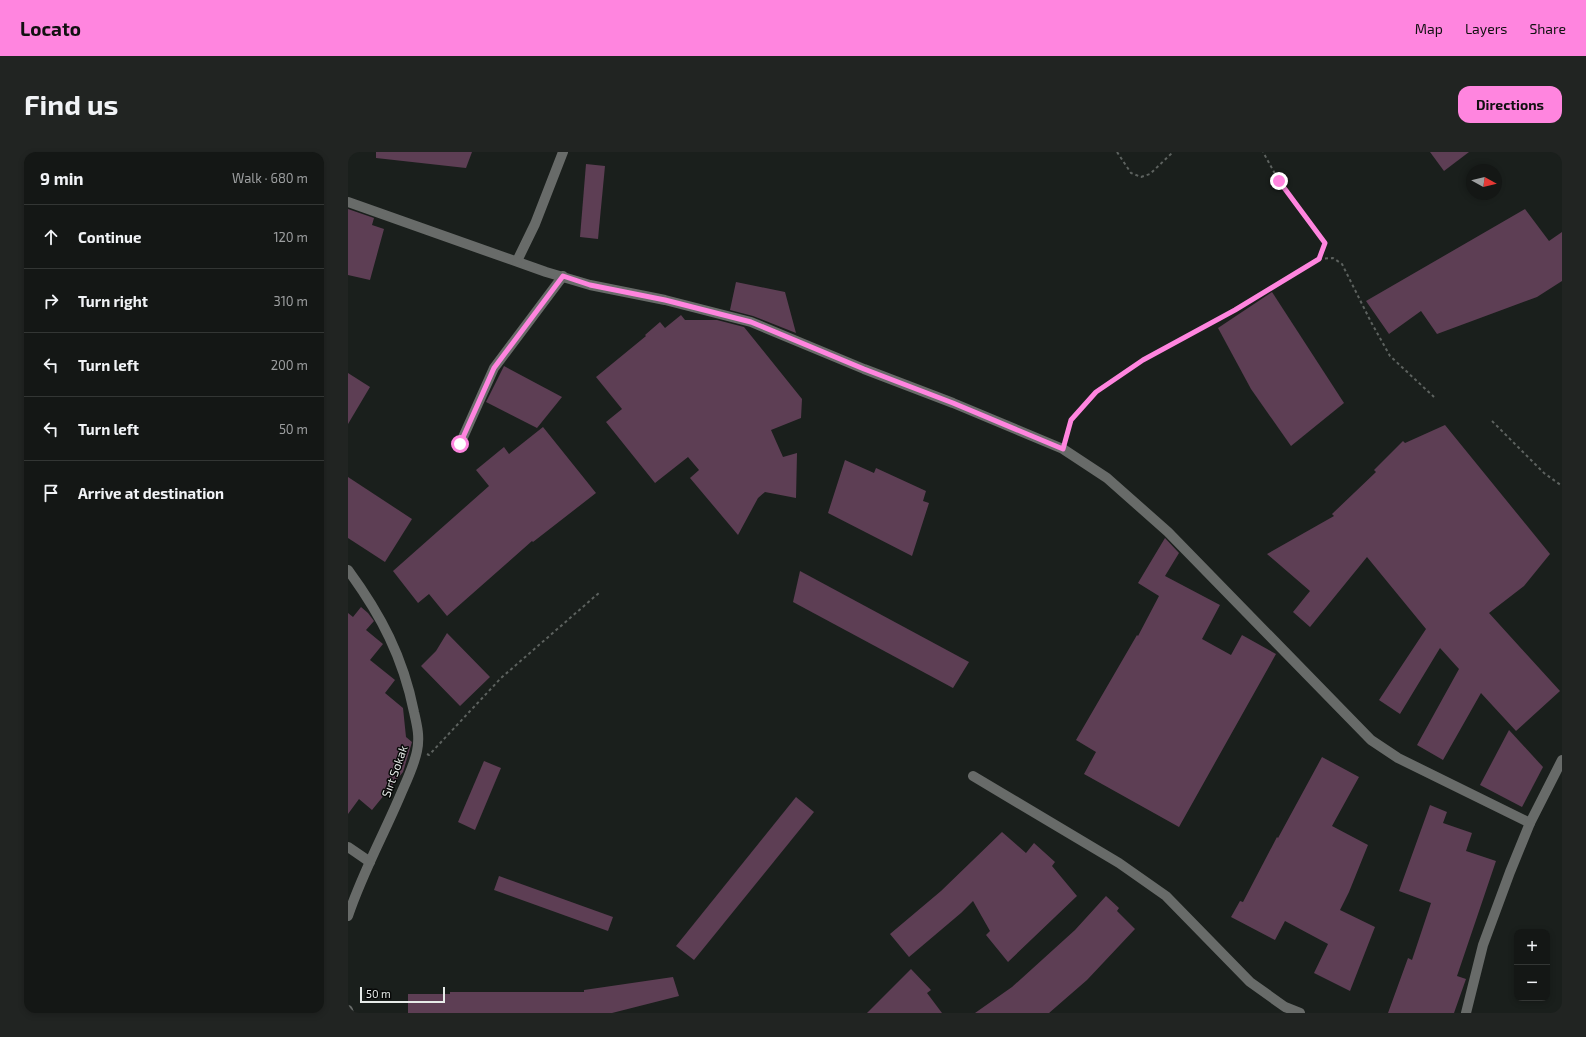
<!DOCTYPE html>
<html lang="en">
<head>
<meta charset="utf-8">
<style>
	:root { --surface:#141715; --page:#212422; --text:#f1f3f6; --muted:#9d9fa0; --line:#333634; --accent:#ff85df }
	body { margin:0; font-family:"Exo 2",sans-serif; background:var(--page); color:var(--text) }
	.controls { position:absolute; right:12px; bottom:12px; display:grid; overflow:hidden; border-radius:8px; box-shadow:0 2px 6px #0003 }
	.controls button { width:36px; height:36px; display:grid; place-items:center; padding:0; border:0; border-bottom:1px solid var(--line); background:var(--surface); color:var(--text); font:20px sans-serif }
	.compass { position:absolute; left:1118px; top:12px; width:36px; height:36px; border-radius:50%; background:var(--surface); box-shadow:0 2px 6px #0003; rotate:98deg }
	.scale { position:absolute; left:12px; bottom:10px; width:85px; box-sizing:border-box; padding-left:4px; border:2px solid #e7ebe9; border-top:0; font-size:11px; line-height:14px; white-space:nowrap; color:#e7ebe9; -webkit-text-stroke:3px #070807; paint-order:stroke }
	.stop { position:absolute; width:12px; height:12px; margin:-9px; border:3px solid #ff85df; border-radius:50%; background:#fff }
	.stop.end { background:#ff85df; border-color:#fff; box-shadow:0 1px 4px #0008 }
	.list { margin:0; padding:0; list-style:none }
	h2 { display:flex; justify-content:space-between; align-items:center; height:52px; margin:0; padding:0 16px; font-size:17px }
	h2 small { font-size:13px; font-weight:400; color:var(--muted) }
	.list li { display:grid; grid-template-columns:26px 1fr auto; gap:12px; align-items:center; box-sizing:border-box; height:64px; padding:0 16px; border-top:1px solid var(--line) }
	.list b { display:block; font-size:15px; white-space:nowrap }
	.list em { font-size:13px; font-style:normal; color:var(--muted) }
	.icon { flex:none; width:22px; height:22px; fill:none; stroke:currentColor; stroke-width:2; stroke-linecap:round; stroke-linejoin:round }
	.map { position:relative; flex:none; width:1214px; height:861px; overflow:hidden; border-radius:12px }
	header { display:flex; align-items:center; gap:24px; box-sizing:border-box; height:56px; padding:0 20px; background:var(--accent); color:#111 }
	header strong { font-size:19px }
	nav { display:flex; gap:22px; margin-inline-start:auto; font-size:14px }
	.intro { display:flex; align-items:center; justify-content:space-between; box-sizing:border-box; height:96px; padding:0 24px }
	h1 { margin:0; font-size:28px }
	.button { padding:10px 18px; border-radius:12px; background:var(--accent); color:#111; font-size:14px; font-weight:700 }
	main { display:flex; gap:24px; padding:0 24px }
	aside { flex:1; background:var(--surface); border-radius:12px; box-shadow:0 2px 6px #0003 }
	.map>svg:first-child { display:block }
	.building { fill:#5d3e54 }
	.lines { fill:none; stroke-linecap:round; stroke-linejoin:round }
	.path { stroke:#5d625f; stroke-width:2; stroke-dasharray:3 3; stroke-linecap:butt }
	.minor { stroke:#686b69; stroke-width:10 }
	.route { stroke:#ff85df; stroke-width:5 }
	.labels { text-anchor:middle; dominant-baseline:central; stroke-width:3; stroke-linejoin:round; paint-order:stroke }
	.street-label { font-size:12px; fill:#e7ebe9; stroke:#070807 }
</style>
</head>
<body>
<header>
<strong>Locato</strong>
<nav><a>Map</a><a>Layers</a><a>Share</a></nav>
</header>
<div class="intro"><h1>Find us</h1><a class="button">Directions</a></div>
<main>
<aside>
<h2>9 min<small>Walk · 680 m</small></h2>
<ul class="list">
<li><svg class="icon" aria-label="ahead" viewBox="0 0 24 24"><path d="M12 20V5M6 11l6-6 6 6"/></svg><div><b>Continue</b></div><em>120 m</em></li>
<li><svg class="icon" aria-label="right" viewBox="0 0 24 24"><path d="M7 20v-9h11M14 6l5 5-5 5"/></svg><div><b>Turn right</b></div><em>310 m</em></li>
<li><svg class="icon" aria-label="left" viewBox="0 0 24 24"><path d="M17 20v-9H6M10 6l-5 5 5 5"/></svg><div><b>Turn left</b></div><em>200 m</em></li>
<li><svg class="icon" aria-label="left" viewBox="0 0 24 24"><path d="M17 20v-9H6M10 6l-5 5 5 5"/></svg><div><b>Turn left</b></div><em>50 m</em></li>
<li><svg class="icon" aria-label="arrive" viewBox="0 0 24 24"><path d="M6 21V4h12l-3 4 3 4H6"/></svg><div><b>Arrive at destination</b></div></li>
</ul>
</aside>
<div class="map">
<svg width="1214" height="861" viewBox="0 0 1214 861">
	<rect width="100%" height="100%" fill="#1a1f1c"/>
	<g class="building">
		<path d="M28,0h96l-6,16 -90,-10z"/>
		<path d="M1082,0h39l-25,19z"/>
		<path d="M238,12l19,2 -7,73 -18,-2z"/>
		<path d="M0,57l26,9 -2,7 12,4 -14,51 -22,-5z"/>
		<path d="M1177,57l24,32 13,-9v49l-25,16 -100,37 -16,-23 -32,23 -23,-33z"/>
		<path d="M388,130l49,10 11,41 -43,-17 -23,-6z"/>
		<path d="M924,140l72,111 -53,43 -40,-57 -33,-61z"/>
		<path d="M333,163l4,5h32l27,7 58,72 -1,19 -30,12 12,27 14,-4 -1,45 -31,-6 -7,6 -20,37 -48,-57 9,-8 -11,-13 -33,26 -49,-61 16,-13 -26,-32 50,-41 -1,-1 15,-13 5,6z"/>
		<path d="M156,214l58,31 -25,31 -51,-26z"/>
		<path d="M0,221l22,14 -22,37z"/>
		<path d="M1097,273l105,129 -26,32 -35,27 71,78 -44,40 -35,-38 -38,67 -26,-15 42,-76 -19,-21 -40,66 -21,-14 47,-71 -59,-72 -57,70 -17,-15 17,-21 -43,-37 67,-38 -2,-2 44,-42 -2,-2 29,-29 2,2z"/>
		<path d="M195,275l53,66 -63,49 -1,-1 -85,75 -18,-22 -11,9 -25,-32 96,-85 -13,-16 28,-23 5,7z"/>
		<path d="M497,308l29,13 2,-5 50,23 -3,10 6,2 -17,53 -84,-43z"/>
		<path d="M0,325l64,42 -27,43 -37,-24z"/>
		<path d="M817,386l14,15 -14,23 55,29 -18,34 29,16 11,-20 34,19 -97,173 -95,-53 12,-22 -20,-12 61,-105 1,1 21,-40 -21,-13z"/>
		<path d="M452,419l169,91 -16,26 -160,-86z"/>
		<path d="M13,455l7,6 6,8 -8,9 17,14 -13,16 25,20 -10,13 18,15 3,29 6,5 -9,30 -31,38 -13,-11 -11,15v-201l5,4z"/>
		<path d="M99,481l43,44 -30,29 -39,-40 15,-15z"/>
		<path d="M1161,578l34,37 -21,40 -42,-22z"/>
		<path d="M974,605l37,20 -27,49 36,19 -19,47 -9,18 35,17 -25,64 -36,-18 14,-29 -43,-23 -10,19 -44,-23 9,-16 3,1 34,-65 1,1z"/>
		<path d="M136,609l17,7 -26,62 -17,-8z"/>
		<path d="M448,645l18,15 -120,148 -18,-14z"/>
		<path d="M1082,653l17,7 -4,11 29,10 -6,18 30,10 -39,115 9,3 -12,34h-66l20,-55 4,2 19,-57 -32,-12z"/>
		<path d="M654,680l24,21 8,-10 21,19 -3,4 25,30 -69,66 -22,-27 4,-4 -17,-30 -12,12 -52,44 -19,-23 51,-43z"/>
		<path d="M151,724l114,41 -5,14 -114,-41z"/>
		<path d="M758,744l13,12 -2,3 18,18 -48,51 -38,33h-74l37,-26 63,-57z"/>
		<path d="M563,817l20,21 -4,3 15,20h-75z"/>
		<path d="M325,825l6,19 -67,17h-204v-19h42v-2h134v-2z"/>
	</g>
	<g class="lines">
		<g class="path">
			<path d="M769,0l14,21 10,4 9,-3 23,-22"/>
			<path d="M971,107l14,-1 9,6 29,58 19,34 44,41"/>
			<path d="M1144,269l52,52 18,13"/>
			<path d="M718,287l5,-19 25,-28 47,-32 92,-50 84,-51 6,-16 -46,-62 -16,-29"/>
			<path d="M79,602l2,1 72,-77 99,-86"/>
		</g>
		<g class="minor">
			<path d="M0,50l198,70 44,13 75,15 86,22 113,47 89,34 110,46 44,29 61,54 203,208 27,18 132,65"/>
			<path d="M169,109l18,-37 28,-72"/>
			<path d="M112,292l34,-76 69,-92"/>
			<path d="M0,418c33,45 55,87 66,142 3,13 6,25 3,39 -3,15 -11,31 -17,45 -17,40 -38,78 -52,120"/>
			<path d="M625,624l146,87 47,33 84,86 35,25 15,6"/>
			<path d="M0,695l22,15"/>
			<path d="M0,858l1,3"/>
			<path d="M1118,861l17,-68 27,-73 20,-49 32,-63"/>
		</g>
	</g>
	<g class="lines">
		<path class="route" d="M112,292l34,-76 69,-92 27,9 75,15 86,22 113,47 89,34 110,46 8,-29 25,-28 47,-32 92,-50 84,-51 6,-16 -46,-62"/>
	</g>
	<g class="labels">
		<g class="street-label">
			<text transform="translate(46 619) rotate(-70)">Sırt Sokak</text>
		</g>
	</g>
</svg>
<div class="controls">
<button>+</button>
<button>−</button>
</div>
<svg class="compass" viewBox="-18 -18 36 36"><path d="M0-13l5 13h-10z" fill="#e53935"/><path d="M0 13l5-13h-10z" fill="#9d9fa0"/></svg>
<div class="scale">50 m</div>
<div class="stop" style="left:112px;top:292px"></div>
<div class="stop end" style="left:931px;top:29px"></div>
</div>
</main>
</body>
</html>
